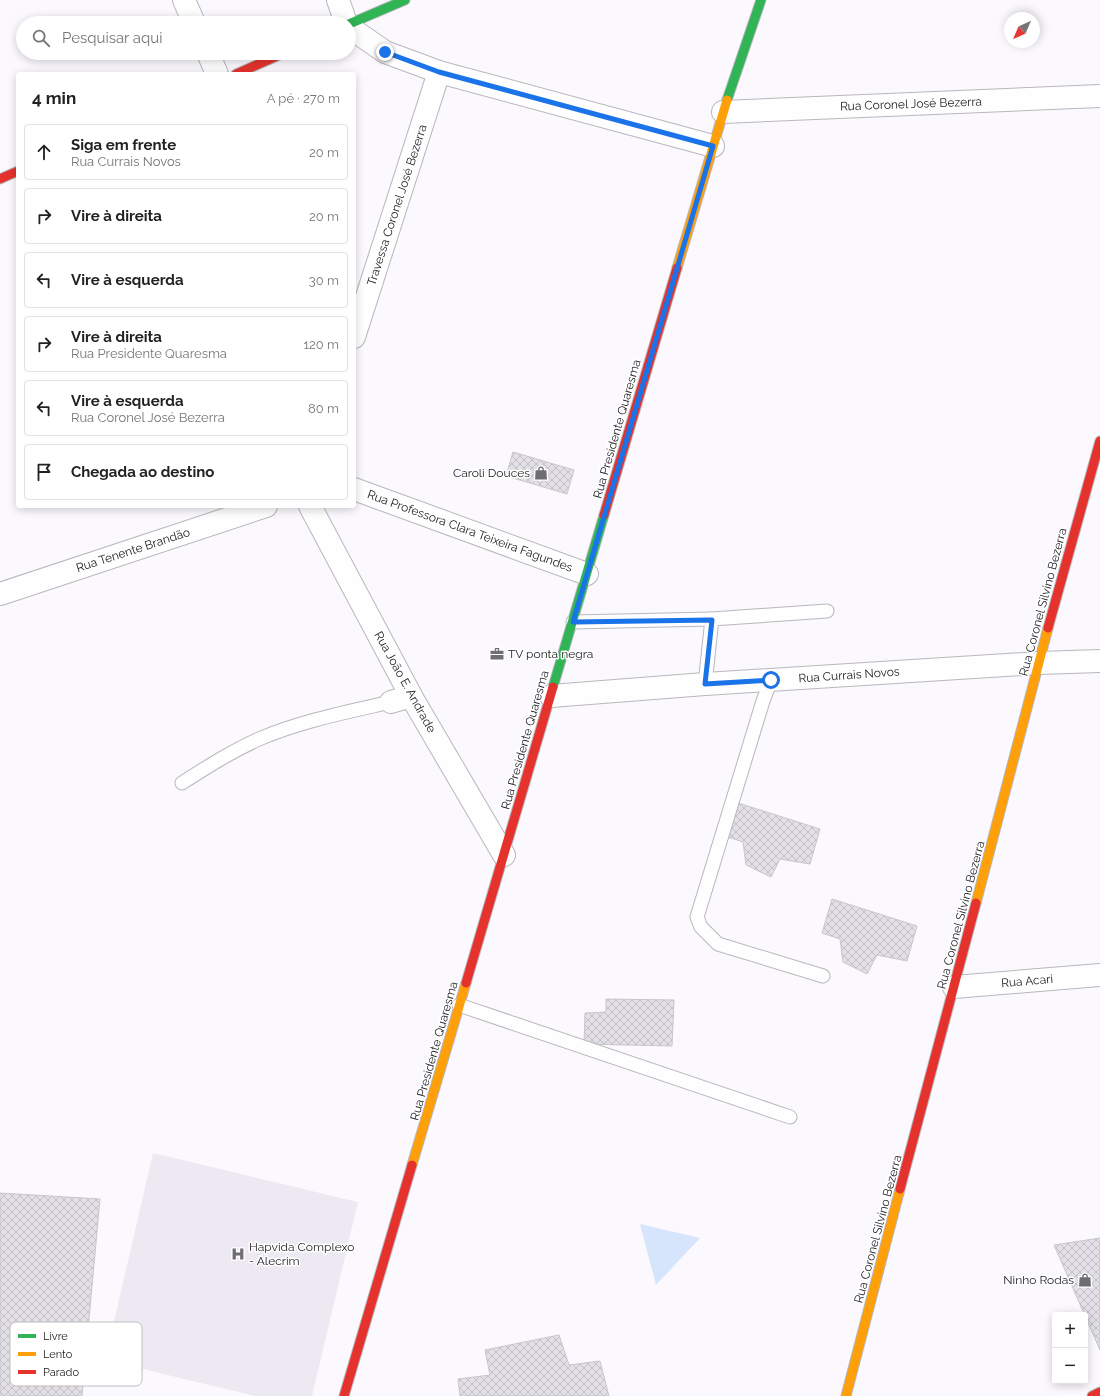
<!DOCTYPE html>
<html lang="pt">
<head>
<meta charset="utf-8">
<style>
	:root { --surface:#fff; --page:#f6f6f6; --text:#222; --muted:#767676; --line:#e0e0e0 }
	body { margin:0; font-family:Raleway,sans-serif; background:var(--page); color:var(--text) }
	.controls { position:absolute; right:12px; bottom:12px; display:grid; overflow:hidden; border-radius:4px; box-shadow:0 2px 10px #0003 }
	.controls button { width:36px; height:36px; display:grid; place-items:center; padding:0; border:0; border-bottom:1px solid var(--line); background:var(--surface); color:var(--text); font:20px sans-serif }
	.compass { position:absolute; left:1004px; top:12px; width:36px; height:36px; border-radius:50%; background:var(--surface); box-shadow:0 2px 10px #0003; rotate:224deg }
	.stop { position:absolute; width:12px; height:12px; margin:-9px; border:3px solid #1a73e8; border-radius:50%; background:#fff }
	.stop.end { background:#1a73e8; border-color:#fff; box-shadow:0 1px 4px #0008 }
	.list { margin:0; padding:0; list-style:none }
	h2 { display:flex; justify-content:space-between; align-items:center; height:52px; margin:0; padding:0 16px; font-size:17px }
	h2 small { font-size:13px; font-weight:400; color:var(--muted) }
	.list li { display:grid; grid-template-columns:26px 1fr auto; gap:12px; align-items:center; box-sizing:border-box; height:56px; margin:0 8px 8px; padding:0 8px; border:1px solid var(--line); border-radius:4px }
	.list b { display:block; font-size:15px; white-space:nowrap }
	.list p { margin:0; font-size:13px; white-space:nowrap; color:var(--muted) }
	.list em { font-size:13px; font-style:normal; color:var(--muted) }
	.icon { flex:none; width:22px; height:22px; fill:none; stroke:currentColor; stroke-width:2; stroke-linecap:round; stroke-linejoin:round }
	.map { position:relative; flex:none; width:1100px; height:1396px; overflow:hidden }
	.search { position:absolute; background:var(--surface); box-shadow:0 2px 10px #0003; left:16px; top:16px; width:340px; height:44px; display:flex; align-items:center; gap:10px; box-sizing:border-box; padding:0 14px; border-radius:22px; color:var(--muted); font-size:15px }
	.panel { position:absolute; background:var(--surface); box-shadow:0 2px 10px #0003; left:16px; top:72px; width:340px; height:436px; border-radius:4px }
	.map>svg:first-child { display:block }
	.built { fill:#ede9f2 }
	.water { fill:#d7e5fc }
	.building { fill:url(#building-cross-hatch); stroke:#c7c6c9 }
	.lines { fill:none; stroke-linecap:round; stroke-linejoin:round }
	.lane-casing { stroke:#b8b7bb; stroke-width:15 }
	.street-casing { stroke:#b8b7bb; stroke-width:24 }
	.fast-casing { stroke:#b8b7bb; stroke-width:11 }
	.slow-casing { stroke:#b8b7bb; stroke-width:11 }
	.jam-casing { stroke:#b8b7bb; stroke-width:11 }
	.lane { stroke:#fefeff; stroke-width:13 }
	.street { stroke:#fefeff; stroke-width:22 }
	.fast { stroke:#30b455; stroke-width:9 }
	.slow { stroke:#ff9f0a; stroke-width:9 }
	.jam { stroke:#e5322d; stroke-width:9 }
	.route { stroke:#1a73e8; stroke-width:5 }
	.labels { text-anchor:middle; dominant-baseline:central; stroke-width:3; stroke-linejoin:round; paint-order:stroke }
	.street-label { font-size:12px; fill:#232225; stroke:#fff }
	.poi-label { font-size:12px; fill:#232225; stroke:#fff; text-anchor:end }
	.key { fill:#fff; stroke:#bdbdbe; stroke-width:1 }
	.key-label { font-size:11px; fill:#232225 }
</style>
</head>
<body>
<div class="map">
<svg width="1100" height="1396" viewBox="0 0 1100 1396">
	<defs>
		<pattern id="building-cross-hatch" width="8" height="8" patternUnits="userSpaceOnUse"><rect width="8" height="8" fill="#e3dfe7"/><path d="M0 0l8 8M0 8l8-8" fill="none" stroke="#c2bfc6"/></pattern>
	</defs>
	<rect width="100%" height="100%" fill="#fbf9fe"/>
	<path class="built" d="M153,1153l205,49 -46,194h-57l-150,-36z"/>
	<path class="water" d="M640,1224l60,14 -44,47z"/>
	<g class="building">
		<path d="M513,452l61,18 -7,24 -61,-18z"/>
		<path d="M735,802l85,27 -10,35 -30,-5 -9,18 -25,-12 -3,-23 -18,-6z"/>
		<path d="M832,899l85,27 -10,35 -30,-6 -10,19 -24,-12 -3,-23 -18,-6z"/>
		<path d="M606,999l68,1 -2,46 -88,-2 1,-31 21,-1z"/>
		<path d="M0,1193l100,6 -18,197h-82z"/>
		<path d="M1100,1238v112l-46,-105z"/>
		<path d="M559,1335l10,30 31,-4 9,35h-149l-2,-17 32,-4 -5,-25z"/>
	</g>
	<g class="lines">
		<g class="lane-casing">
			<g id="lane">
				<path d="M573,622l139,-3"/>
				<path d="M771,680l-8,21 -66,216 4,10 17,17 105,32"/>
				<path d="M705,684l7,-65 115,-8"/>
				<path d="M182,783c25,-16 50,-32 77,-44 42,-18 88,-27 132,-37"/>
				<path d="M459,1005l331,112"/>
			</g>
		</g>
		<g class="street-casing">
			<g id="street">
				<path d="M184,0l10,23"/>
				<path d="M338,0l8,23"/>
				<path d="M349,27l36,25 54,20 274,74"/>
				<path d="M208,53l9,21"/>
				<path d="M723,112l377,-16"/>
				<path d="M354,337l85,-265"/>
				<path d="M354,489l233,85"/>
				<path d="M310,506l101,190 93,159"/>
				<path d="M0,594l266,-88"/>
				<path d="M551,696l154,-12 334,-21 61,-2"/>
				<path d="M391,702l20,-6"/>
				<path d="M954,987l146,-12"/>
			</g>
		</g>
		<g class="fast-casing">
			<g id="fast">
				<path d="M349,24l56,-24"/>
				<path d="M727,100l34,-100"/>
				<path d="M553,687l51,-172"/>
			</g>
		</g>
		<g class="slow-casing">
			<g id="slow">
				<path d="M677,268l50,-168"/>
				<path d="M976,903l72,-275"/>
				<path d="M412,1165l54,-182"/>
				<path d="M846,1396l54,-207"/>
			</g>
		</g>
		<g class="jam-casing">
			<g id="jam">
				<path d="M236,74l48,-21"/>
				<path d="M0,179l18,-8"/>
				<path d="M604,515l73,-247"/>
				<path d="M1048,628l52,-187"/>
				<path d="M466,983l87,-296"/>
				<path d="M900,1189l76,-286"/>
				<path d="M344,1396l68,-231"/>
				<path d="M1092,1396l8,-4"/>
			</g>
		</g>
		<use href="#lane" class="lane"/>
		<use href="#street" class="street"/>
		<use href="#fast" class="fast"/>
		<use href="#slow" class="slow"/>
		<use href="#jam" class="jam"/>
	</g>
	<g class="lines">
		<path class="route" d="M385,52l54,20 274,74 -140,476 139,-2 -7,64 66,-4"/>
	</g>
	<defs>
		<g id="shop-bare" transform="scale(1.08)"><path d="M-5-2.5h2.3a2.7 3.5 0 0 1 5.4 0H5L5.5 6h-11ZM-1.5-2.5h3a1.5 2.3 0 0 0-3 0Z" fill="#6f6d71" stroke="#fff" stroke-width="2.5" paint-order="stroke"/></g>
		<g id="office-bare" transform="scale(1.08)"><path d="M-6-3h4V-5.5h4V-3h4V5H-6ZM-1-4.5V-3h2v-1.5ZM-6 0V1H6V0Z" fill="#6f6d71" stroke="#fff" stroke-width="2.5" paint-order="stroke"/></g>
		<g id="hospital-bare" transform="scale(1.08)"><path d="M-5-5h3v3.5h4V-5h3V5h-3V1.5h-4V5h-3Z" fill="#6f6d71" stroke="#fff" stroke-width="2.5" paint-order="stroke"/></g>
	</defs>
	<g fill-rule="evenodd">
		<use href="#shop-bare" x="541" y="473"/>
		<use href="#office-bare" x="497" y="654"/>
		<use href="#hospital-bare" x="238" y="1254"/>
		<use href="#shop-bare" x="1085" y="1280"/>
	</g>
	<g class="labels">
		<g class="street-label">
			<text transform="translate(911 104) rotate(-2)">Rua Coronel José Bezerra</text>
			<text transform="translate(397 205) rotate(-72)">Travessa Coronel José Bezerra</text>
			<text transform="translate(617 429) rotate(-74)">Rua Presidente Quaresma</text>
			<text transform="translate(470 531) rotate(20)">Rua Professora Clara Teixeira Fagundes</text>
			<text transform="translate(133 550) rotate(-18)">Rua Tenente Brandão</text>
			<text transform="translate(1043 602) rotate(-75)">Rua Coronel Silvino Bezerra</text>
			<text transform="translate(849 675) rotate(-4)">Rua Currais Novos</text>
			<text transform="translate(405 682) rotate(61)">Rua João E. Andrade</text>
			<text transform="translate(525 740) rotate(-74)">Rua Presidente Quaresma</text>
			<text transform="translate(961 915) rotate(-75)">Rua Coronel Silvino Bezerra</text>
			<text transform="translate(1027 981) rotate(-5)">Rua Acari</text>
			<text transform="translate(434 1051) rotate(-74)">Rua Presidente Quaresma</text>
			<text transform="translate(878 1229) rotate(-75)">Rua Coronel Silvino Bezerra</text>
		</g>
		<g class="poi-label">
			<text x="530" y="473">Caroli Douces</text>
			<text x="508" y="654" text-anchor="start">TV ponta negra</text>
			<text x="249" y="1247" text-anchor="start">Hapvida Complexo<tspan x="249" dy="14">- Alecrim</tspan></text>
			<text x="1074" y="1280">Ninho Rodas</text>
		</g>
	</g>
	<rect x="10" y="1322" width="132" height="64" rx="6" class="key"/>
	<rect x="18" y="1334" width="18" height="4" fill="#30b455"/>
	<rect x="18" y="1352" width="18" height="4" fill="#ff9f0a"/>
	<rect x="18" y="1370" width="18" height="4" fill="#e5322d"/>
	<g class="key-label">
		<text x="43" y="1340">Livre</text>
		<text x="43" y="1358">Lento</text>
		<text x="43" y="1376">Parado</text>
	</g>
</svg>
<div class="controls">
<button>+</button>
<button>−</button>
</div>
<svg class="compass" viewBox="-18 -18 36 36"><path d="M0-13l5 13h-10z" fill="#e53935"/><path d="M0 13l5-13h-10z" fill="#767676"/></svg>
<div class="stop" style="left:771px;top:680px"></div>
<div class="stop end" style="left:385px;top:52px"></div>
<div class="search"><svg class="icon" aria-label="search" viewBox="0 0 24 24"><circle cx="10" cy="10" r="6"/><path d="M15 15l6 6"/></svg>Pesquisar aqui</div>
<section class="panel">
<h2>4 min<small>A pé · 270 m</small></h2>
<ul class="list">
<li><svg class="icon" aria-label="ahead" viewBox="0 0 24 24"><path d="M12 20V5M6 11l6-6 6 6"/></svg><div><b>Siga em frente</b><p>Rua Currais Novos</p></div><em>20 m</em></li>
<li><svg class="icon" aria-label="right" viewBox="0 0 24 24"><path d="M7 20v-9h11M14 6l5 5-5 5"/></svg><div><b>Vire à direita</b></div><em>20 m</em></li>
<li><svg class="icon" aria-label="left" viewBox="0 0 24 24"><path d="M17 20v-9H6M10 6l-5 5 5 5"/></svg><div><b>Vire à esquerda</b></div><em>30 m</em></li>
<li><svg class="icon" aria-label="right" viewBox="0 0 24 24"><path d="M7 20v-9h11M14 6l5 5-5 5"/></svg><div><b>Vire à direita</b><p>Rua Presidente Quaresma</p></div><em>120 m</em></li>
<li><svg class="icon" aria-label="left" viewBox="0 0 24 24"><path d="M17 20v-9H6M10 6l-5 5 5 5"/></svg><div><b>Vire à esquerda</b><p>Rua Coronel José Bezerra</p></div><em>80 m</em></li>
<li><svg class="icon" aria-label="arrive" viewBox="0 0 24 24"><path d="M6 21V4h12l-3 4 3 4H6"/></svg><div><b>Chegada ao destino</b></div></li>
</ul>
</section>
</div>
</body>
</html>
